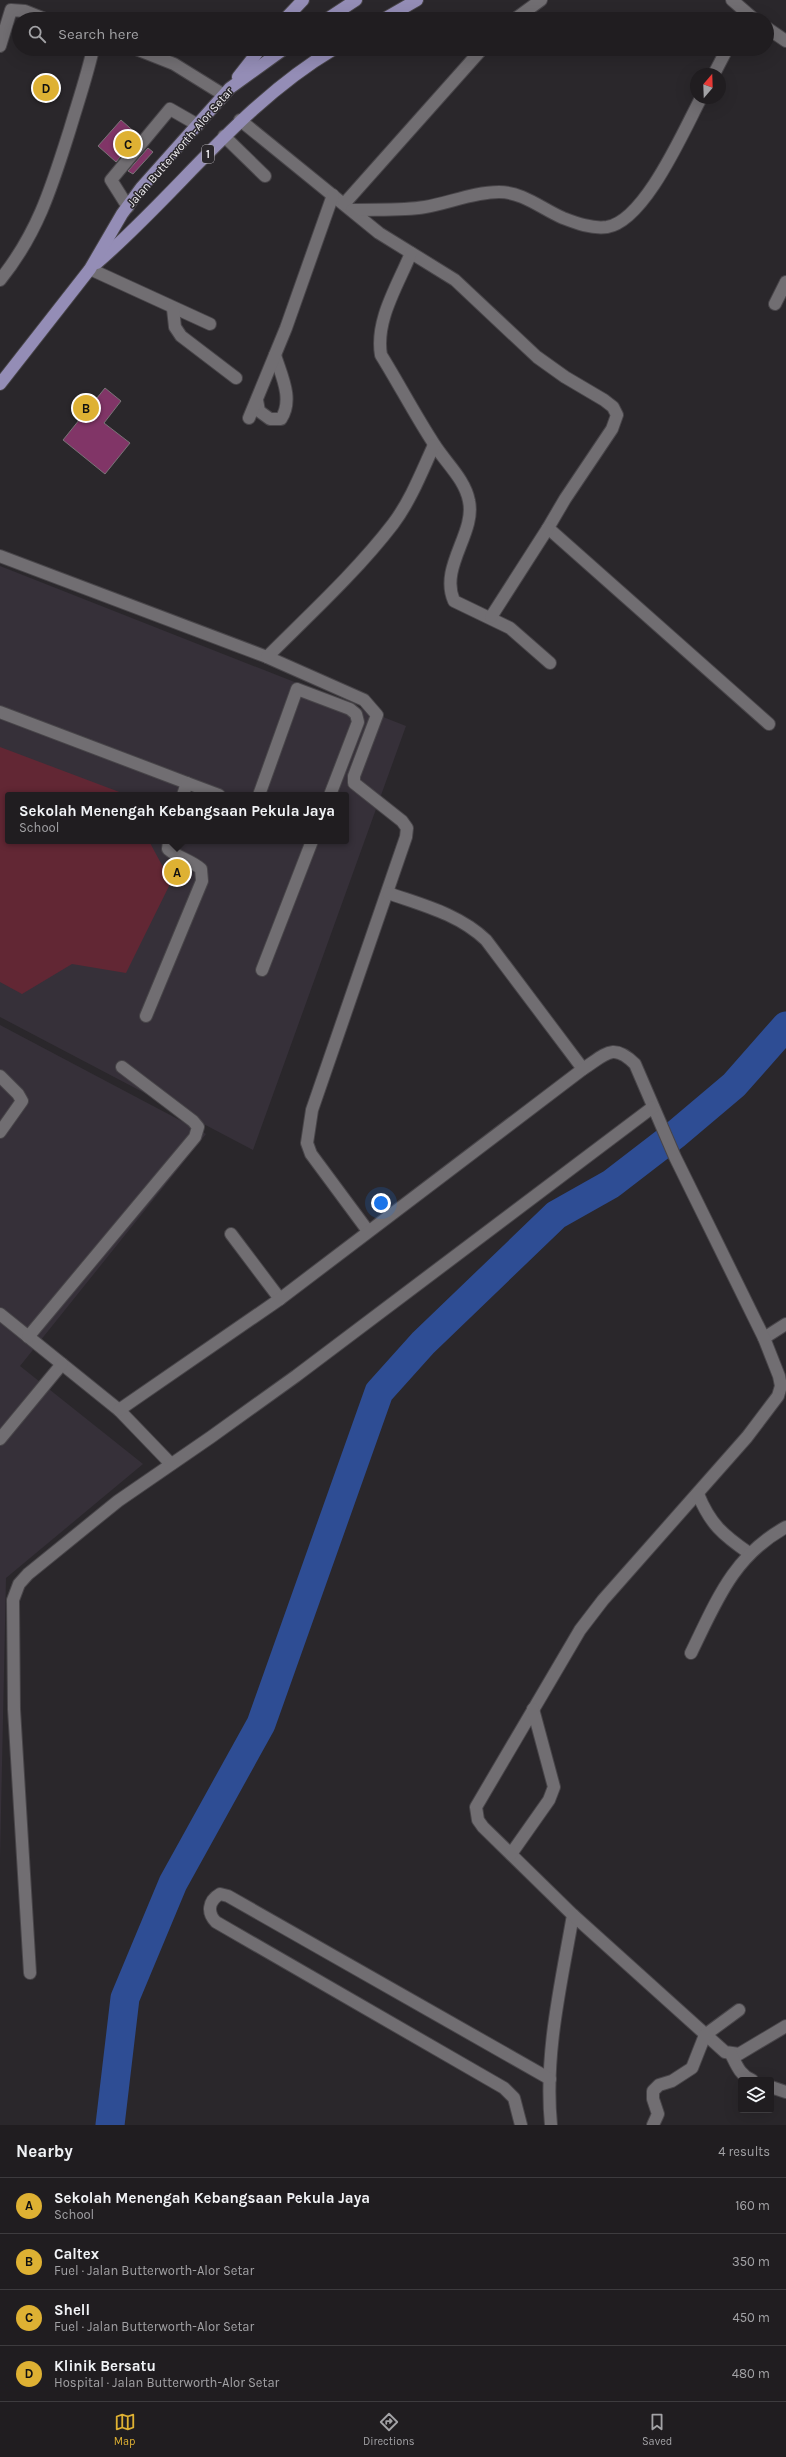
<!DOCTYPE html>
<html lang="en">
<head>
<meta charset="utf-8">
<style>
	:root { --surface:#201d20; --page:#282629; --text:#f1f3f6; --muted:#a2a2a5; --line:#3d3b3e; --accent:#deb133 }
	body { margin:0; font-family:Karla,sans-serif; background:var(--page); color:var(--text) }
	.controls { position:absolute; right:12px; bottom:12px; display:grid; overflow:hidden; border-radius:4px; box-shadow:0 4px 16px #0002 }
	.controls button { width:36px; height:36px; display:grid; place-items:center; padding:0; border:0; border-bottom:1px solid var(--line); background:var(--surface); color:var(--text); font:20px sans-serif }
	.compass { position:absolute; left:690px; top:68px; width:36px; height:36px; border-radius:50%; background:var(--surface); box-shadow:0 4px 16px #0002; rotate:19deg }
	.you { position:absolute; left:381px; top:1203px; width:14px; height:14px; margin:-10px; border:3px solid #fff; border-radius:50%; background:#1a73e8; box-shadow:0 0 0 6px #1a73e833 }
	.badge { display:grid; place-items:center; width:26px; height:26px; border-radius:50%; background:var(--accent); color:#111; font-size:13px; font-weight:700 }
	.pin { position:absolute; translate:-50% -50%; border:2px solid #fff; box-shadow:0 1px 4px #0006 }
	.popup { position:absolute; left:5px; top:792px; width:344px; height:52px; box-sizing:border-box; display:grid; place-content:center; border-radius:4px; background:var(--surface); filter:drop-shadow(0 1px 3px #0005); font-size:13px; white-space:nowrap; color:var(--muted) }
	.popup b { font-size:15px; color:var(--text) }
	.popup::after { content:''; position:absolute; left:50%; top:100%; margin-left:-8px; border:8px solid transparent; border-top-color:var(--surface) }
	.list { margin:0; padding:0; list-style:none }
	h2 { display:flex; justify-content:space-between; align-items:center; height:52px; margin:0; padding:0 16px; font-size:17px }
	h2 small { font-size:13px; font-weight:400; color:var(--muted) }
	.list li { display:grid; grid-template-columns:26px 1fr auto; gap:12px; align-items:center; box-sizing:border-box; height:56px; padding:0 16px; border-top:1px solid var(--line) }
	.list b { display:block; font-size:15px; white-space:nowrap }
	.list p { margin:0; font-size:13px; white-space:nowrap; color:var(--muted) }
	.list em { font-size:13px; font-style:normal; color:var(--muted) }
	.icon { flex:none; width:22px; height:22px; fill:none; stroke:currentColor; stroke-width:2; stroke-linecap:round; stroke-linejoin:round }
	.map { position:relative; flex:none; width:786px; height:2125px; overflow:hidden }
	.search { position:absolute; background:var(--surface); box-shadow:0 4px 16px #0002; left:12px; right:12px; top:12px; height:44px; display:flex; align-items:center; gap:10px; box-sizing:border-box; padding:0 14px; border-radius:22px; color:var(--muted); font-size:15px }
	.sheet { height:276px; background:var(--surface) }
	nav { display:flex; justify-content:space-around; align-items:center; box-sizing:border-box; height:56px; border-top:1px solid var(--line); background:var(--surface); font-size:11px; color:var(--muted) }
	nav a { display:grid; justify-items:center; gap:2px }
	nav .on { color:var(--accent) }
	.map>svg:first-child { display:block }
	.built { fill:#363039; fill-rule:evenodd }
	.green { fill:#622734 }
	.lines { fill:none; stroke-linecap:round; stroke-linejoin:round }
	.river { stroke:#2e4d94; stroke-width:29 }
	.building { fill:#813567; stroke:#797477 }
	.minor-casing { stroke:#484549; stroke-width:14 }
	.major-casing { stroke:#484549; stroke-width:14 }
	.minor { stroke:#716e72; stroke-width:12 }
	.major { stroke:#948db6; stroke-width:12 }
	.labels { text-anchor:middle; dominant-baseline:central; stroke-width:3; stroke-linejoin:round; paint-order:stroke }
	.shield { fill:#2a272b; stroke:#b5b2b6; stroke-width:1 }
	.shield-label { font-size:11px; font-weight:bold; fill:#f0eef1 }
	.street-label { font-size:12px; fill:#f0eef1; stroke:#2a272b }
</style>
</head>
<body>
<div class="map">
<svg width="786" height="2125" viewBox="0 0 786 2125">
	<rect width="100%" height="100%" fill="#2a272b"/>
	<g class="built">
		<path d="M0,566l406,160 -153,424 -253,-133zM8,795h338v46h-338z"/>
		<path d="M0,1025l206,109 -186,232 123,98 -137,114 -6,282z"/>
	</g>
	<path class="green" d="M0,747l122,46 1,2h-115v46h141l22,41 -45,91 -54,-9 -50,30 -22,-12z"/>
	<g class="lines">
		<path class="river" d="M110,2125l15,-127 48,-115 88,-159 118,-332 44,-49 133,-128 55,-31 65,-50 58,-49 52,-59"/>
	</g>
	<g class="building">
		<path d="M121,120l17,15 -22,27 -18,-16z"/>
		<path d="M148,148l5,4 -20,22 -5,-3z"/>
		<path d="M105,388l16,13 -17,22 26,20 -25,31 -42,-34z"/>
	</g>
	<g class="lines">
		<g class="minor-casing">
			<g id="minor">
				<path d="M732,0l22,19"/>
				<path d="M515,19l26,-19"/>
				<path d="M767,28l19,13"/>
				<path d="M0,46l11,-36 14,1 20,8"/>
				<path d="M136,49l38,15 50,31"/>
				<path d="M714,74l13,-25"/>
				<path d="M240,120l139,113 76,47 82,77 28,20 39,23 9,7 4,8 -5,14 -47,70 -17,29 221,196"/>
				<path d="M224,136l41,40"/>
				<path d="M344,204l138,-155"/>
				<path d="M128,207l-17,-27 59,-71 28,16"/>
				<path d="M352,210c24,-1 49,1 73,-3 24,-4 49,-15 74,-15 24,0 43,17 64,26 13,5 29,11 44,9 38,-6 77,-97 94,-129"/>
				<path d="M411,253c-13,32 -36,67 -30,102 18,29 34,60 53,89 11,18 31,35 35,57 7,32 -30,66 -15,100l56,27 40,35"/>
				<path d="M90,269l120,55"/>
				<path d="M0,280c38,-47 52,-94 70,-151 8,-27 17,-53 23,-80"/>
				<path d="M775,304l11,-22"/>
				<path d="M173,309l2,18 6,9 55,42"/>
				<path d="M257,400l2,11 11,8h11c13,-20 0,-44 -6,-64"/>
				<path d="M249,418l37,-90 47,-133"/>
				<path d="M0,556l267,101 97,43 13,15 -23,61v7l48,38 5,7 -1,9 -94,273 -5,33 4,11 57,77"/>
				<path d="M491,617l57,-89"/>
				<path d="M267,657c42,-42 90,-86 126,-133 18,-24 29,-53 41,-79"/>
				<path d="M0,712l187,71 -4,12"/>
				<path d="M187,783l32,12"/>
				<path d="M259,795l38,-106 53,20 6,5 2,8 -28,73"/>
				<path d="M388,893c34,12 71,21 98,47l97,129"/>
				<path d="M262,970l50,-129"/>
				<path d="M146,1016l56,-135 -1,-12c-10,-9 -23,-11 -33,-20l1,-8"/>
				<path d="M0,1076l18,18 4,7 -22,31"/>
				<path d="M231,1234l49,65"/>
				<path d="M0,1314l119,96 52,54"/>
				<path d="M28,1337l167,-200 3,-10 -5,-6 -71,-54"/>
				<path d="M764,1338l22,-14"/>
				<path d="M119,1410l161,-111 303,-230c23,-15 30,-27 52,-5l40,93 89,181 15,38 2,10 -3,10 -31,41 -144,163 -23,30 -104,177 2,13 5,7 90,88c-12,69 -29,140 -22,210"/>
				<path d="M0,1439l62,-75"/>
				<path d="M698,1494c12,30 25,41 51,59"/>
				<path d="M691,1653c25,-51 42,-97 95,-126"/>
				<path d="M511,1854l38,-54 5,-13 -21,-78"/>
				<path d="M573,1915l152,137 14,2 47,-28"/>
				<path d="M30,1973l-16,-264 -1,-109 6,-16 9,-10 90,-73 93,-64 85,-61 357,-269"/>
				<path d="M731,2054c6,12 9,21 21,26"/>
				<path d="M771,2087l15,5"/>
				<path d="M521,2125l-7,-27 -10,-10 -288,-166c-9,-9 -8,-21 4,-28l8,2 322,183"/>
				<path d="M653,2125l5,-11 -5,-15v-8l6,-6 13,-4 20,-13 13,-33 34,-25"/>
			</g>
		</g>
		<g class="major-casing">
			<g id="major">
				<path d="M285,19l18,-19"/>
				<path d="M327,19l29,-19"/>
				<path d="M384,19l33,-19"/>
				<path d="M238,77l22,-28"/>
				<path d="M97,263c81,-70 144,-159 237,-214"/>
				<path d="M0,384l90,-115 32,-55 19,-26 89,-100 54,-39"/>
			</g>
		</g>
		<use href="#minor" class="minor"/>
		<use href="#major" class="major"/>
	</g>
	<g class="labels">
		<rect class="shield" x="202" y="145" width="12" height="18" rx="3"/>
		<g class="shield-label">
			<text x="208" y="154">1</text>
		</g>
		<g class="street-label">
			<text transform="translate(180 147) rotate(-49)">Jalan Butterworth-Alor Setar</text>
		</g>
	</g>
</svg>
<div class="controls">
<button><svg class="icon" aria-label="layers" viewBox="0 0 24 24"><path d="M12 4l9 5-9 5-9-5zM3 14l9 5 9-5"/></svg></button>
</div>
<svg class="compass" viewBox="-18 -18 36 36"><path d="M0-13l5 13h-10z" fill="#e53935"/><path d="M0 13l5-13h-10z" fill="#a2a2a5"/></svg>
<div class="you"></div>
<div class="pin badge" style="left:177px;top:872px">A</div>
<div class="popup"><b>Sekolah Menengah Kebangsaan Pekula Jaya</b>School</div>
<div class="pin badge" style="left:86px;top:408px">B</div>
<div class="pin badge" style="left:128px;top:144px">C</div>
<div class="pin badge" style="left:46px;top:88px">D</div>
<div class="search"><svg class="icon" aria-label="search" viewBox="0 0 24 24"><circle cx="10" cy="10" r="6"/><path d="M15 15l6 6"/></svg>Search here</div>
</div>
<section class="sheet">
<h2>Nearby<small>4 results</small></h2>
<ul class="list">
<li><span class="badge">A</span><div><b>Sekolah Menengah Kebangsaan Pekula Jaya</b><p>School</p></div><em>160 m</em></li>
<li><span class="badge">B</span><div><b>Caltex</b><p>Fuel · Jalan Butterworth-Alor Setar</p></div><em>350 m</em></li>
<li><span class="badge">C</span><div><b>Shell</b><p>Fuel · Jalan Butterworth-Alor Setar</p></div><em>450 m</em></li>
<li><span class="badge">D</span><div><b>Klinik Bersatu</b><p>Hospital · Jalan Butterworth-Alor Setar</p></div><em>480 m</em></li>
</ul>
</section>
<nav>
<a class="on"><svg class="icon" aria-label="map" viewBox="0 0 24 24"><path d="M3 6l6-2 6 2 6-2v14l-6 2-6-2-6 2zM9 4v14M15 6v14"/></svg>Map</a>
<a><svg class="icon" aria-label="directions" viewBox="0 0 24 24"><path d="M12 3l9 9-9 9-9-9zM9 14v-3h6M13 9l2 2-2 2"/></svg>Directions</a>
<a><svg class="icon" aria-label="saved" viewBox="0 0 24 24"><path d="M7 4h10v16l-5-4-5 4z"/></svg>Saved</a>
</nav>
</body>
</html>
